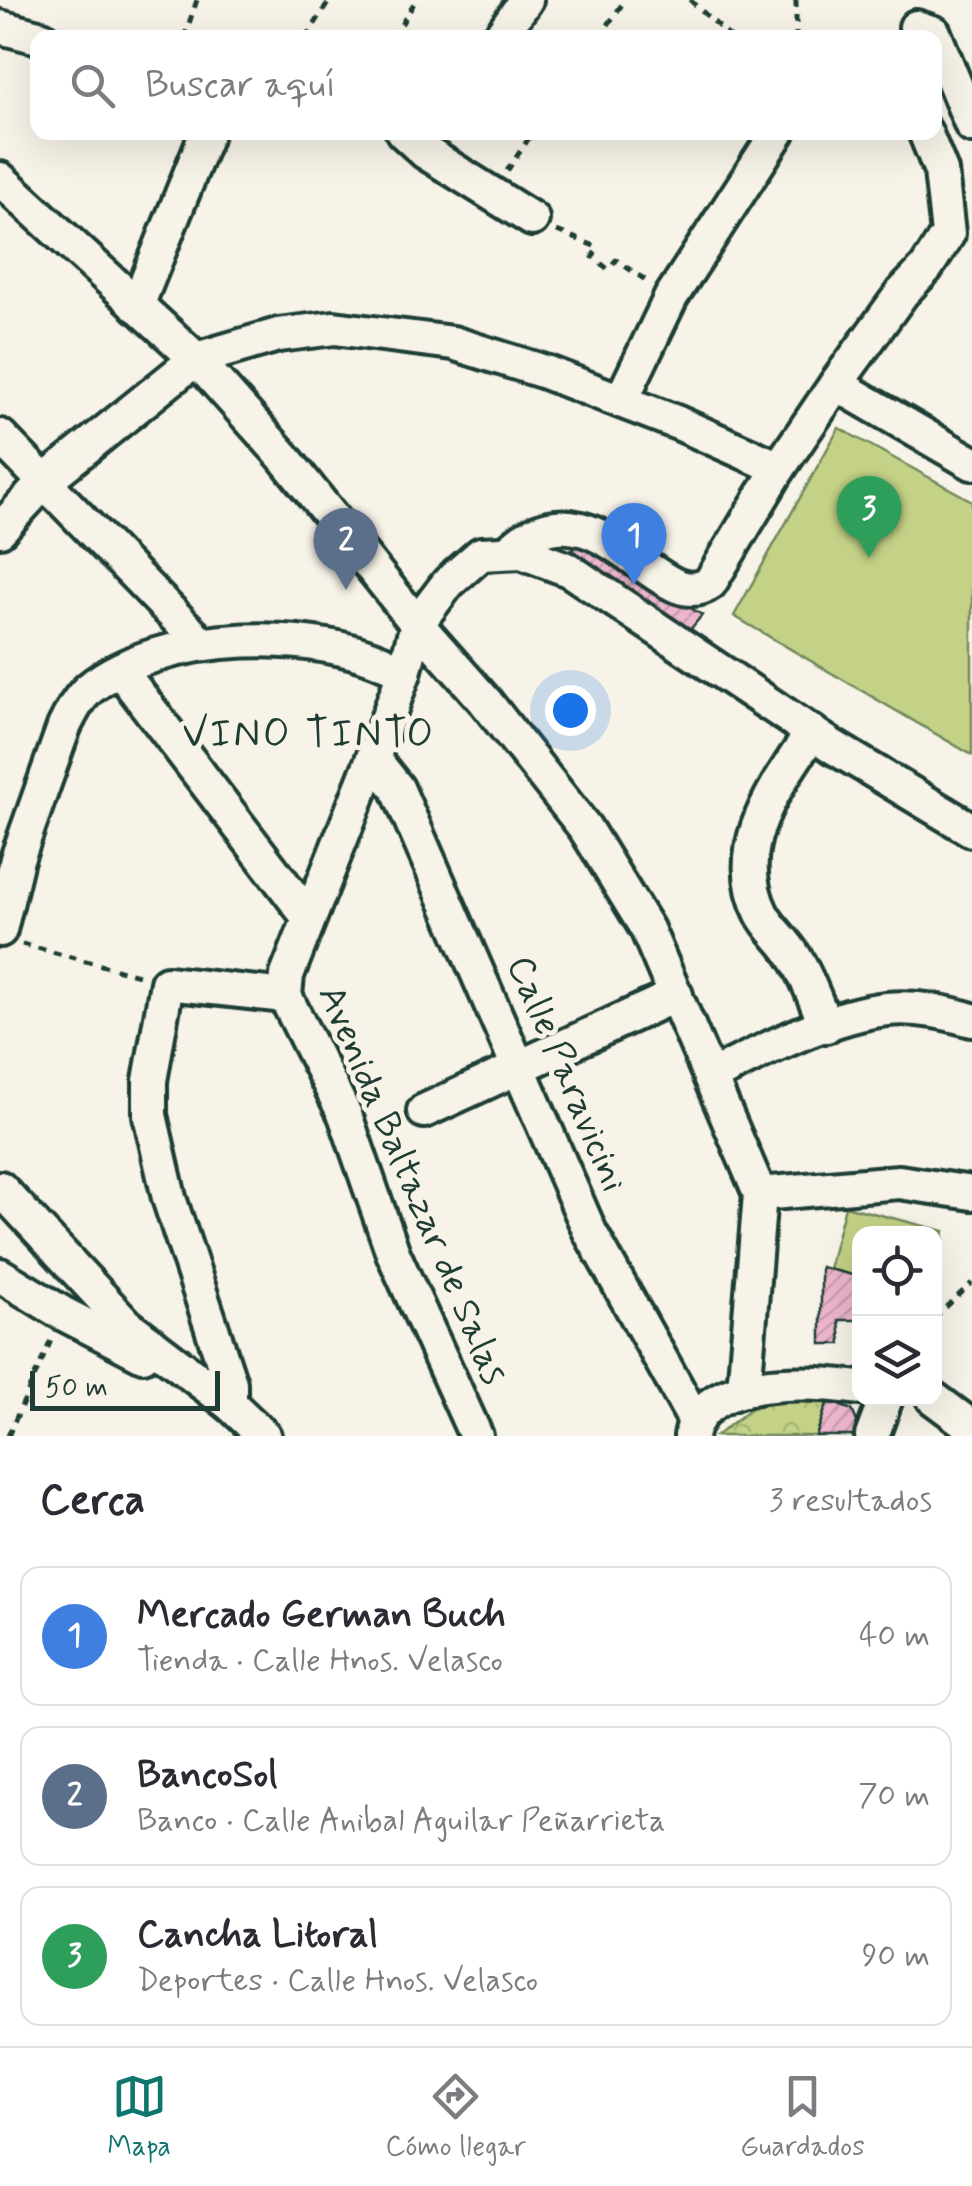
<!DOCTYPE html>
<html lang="es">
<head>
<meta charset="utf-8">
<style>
	:root { --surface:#fff; --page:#f2f2f3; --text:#2b2b33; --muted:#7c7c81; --line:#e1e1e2; --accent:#0f766e }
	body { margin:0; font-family:Mynerve,sans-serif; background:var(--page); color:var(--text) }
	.controls { position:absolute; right:30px; bottom:30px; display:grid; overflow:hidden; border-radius:20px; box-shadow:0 10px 40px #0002 }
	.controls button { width:90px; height:90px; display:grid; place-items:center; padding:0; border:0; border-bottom:2px solid var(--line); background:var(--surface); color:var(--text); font:50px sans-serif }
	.scale { position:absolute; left:30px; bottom:25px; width:190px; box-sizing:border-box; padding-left:10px; border:5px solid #1f3d34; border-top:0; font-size:28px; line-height:35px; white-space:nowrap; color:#1f3d34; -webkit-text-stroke:8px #f7f3e8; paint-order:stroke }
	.you { position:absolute; left:570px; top:710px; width:35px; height:35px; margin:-25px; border:8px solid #fff; border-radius:50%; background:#1a73e8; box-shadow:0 0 0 15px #1a73e833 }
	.badge { display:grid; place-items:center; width:65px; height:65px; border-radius:50%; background:var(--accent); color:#fff; font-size:32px; font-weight:700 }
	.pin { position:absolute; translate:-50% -82px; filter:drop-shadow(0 2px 5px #0008) }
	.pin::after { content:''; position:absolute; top:52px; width:35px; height:30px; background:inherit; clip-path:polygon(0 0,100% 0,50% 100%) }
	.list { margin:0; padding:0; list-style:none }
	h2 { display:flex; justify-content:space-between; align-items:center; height:130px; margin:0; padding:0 40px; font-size:42px }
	h2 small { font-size:32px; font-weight:400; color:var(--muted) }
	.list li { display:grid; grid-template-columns:65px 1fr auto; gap:30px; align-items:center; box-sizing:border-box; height:140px; margin:0 20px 20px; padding:0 20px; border:2px solid var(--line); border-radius:20px }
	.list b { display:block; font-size:38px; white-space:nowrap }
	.list p { margin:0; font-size:32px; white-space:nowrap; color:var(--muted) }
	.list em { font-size:32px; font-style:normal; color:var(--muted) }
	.icon { flex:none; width:55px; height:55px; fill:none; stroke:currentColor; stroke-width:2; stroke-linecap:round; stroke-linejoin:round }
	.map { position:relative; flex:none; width:972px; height:1436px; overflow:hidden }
	.search { position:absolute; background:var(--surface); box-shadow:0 10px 40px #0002; left:30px; right:30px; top:30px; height:110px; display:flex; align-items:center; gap:25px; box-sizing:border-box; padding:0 35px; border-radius:20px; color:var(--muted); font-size:38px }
	.sheet { height:610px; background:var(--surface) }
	nav { display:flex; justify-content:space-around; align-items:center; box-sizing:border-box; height:140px; border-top:2px solid var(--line); background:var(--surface); font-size:28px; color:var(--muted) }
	nav a { display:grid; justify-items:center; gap:5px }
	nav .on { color:var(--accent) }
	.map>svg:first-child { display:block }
	.park { fill:url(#park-crowns); stroke:#71885d; stroke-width:2.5 }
	.pitch { fill:#c3d286; stroke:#71885d; stroke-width:2.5 }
	.building { fill:url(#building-hatch); stroke:#1f3d34; stroke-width:2.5 }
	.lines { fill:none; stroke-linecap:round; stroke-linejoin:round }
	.minor-casing { stroke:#1f3d34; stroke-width:40 }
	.path { stroke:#1f3d34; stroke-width:5; stroke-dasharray:8 8; stroke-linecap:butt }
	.minor { stroke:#f7f3e8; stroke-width:32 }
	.labels { text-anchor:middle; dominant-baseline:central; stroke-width:10; stroke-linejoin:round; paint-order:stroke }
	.street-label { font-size:38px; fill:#1f3d34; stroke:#f7f3e8 }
	.neighbourhood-label { font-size:40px; letter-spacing:2.5px; fill:#1f3d34; stroke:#f7f3e8 }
</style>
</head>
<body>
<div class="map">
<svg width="972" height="1436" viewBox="0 0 972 1436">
	<defs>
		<pattern id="park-crowns" width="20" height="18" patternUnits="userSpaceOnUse" patternTransform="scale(2.5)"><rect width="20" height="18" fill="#c3d286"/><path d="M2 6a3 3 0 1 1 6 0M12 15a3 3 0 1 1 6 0" fill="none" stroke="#a7b574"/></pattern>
		<pattern id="building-hatch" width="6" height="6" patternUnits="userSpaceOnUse" patternTransform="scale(2.5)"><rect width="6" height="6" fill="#edb6cd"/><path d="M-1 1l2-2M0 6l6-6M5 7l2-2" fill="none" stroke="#cb9db1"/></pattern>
	</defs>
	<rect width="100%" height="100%" fill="#f7f3e8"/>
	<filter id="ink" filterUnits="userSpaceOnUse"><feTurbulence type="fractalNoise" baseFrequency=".01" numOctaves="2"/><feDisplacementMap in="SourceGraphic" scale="20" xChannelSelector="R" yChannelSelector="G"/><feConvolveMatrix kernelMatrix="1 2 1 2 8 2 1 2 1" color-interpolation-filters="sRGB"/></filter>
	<g filter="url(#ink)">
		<path class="park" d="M792,1399l36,2 -12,35h-100l37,-29z"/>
		<g class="pitch">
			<path d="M839,428l133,73v254l-238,-139z"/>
			<path d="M845,1206l99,25 -8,66 -2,-63h-74l-1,43 -30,-8z"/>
		</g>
		<g class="building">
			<path d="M575,543l12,1 115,71 -17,21 -114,-80z"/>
			<path d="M821,1267l39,10v43h-21l2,24h-20z"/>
			<path d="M828,1401l24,9 6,14 -4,12h-38z"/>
		</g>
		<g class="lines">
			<g class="minor-casing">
				<g id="minor">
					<path d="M0,27l42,11"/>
					<path d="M916,27l18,6 38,93"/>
					<path d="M499,38l27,-38"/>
					<path d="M403,132l22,20 107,67"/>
					<path d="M0,179l196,180 87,97 134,168 68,77 100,127 62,101 113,265 -16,196"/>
					<path d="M137,306l70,-174"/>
					<path d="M836,384l136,79"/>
					<path d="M621,401l50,-104 107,-165"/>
					<path d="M0,436l202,208"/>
					<path d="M0,530l46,-50 150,-121 82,-24 56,-7 119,15 92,29 133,51 101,45"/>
					<path d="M510,550c87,-79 149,70 200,33l69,-115 57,-84 66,-91 24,-25 22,-34 -7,-63 -16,-39"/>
					<path d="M120,670l189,248"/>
					<path d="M812,732c-35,54 -84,115 -50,182 8,15 23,27 32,42 14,21 22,47 32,70"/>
					<path d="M373,758l24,30 193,444 104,187"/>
					<path d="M0,930l17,-71 47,-132c7,-14 13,-27 25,-38 73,-60 236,-64 315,-16"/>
					<path d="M712,1076c51,-25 118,-61 175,-67 29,-3 58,3 85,11"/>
					<path d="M424,1111l252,-116"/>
					<path d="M0,1188l128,138 102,78 34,32"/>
					<path d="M760,1194l139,-12 73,11"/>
					<path d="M0,1275l62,38 81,42"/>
					<path d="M933,1398l39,29"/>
					<path d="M230,1404v-21l-61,-185 -19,-83v-34l17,-98 118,13"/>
					<path d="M476,1436l-83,-183 -48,-138 -60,-119 2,-21 86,-217 31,-85 13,-49 31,-41 33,-29 41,-2 47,18 263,176 140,84"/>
					<path d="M691,1436c12,-62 120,-55 169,-48"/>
					<path d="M872,1436l14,-38"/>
				</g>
			</g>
			<g class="path">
				<path d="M690,0l41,38"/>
				<path d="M796,0v38"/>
				<path d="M184,38l13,-38"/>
				<path d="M306,38l24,-38"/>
				<path d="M393,38l23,-38"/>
				<path d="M599,38l26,-38"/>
				<path d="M507,171l26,-39"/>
				<path d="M557,231l40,16 -4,10 15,12 8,-9 31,21"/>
				<path d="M22,944l120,32"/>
				<path d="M934,1318l38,-35"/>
				<path d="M8,1436l44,-98"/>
			</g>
			<use href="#minor" class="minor"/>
		</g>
	</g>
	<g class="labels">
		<g class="street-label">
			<text transform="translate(566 1074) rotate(67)">Calle Paravicini</text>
			<text transform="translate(412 1185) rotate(67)">Avenida Baltazar de Salas</text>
		</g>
		<g class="neighbourhood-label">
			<text x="309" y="735">VINO TINTO</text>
		</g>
	</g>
</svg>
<div class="controls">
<button><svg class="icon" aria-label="locate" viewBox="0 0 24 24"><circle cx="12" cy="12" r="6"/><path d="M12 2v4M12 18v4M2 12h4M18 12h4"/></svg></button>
<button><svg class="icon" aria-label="layers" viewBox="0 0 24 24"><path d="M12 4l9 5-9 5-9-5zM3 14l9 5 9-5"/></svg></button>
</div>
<div class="scale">50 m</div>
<div class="you"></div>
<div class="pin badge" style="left:634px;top:585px;background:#3f7fe0">1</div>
<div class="pin badge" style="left:346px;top:590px;background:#5c6f8a">2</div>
<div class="pin badge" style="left:869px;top:558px;background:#2e9e5b">3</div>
<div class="search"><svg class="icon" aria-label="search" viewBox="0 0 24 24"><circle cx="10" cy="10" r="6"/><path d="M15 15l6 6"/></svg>Buscar aquí</div>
</div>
<section class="sheet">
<h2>Cerca<small>3 resultados</small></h2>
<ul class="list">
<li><span class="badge" style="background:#3f7fe0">1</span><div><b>Mercado German Buch</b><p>Tienda · Calle Hnos. Velasco</p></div><em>40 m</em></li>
<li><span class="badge" style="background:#5c6f8a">2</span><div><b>BancoSol</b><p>Banco · Calle Anibal Aguilar Peñarrieta</p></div><em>70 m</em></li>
<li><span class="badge" style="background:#2e9e5b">3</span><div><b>Cancha Litoral</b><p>Deportes · Calle Hnos. Velasco</p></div><em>90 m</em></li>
</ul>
</section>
<nav>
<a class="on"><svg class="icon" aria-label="map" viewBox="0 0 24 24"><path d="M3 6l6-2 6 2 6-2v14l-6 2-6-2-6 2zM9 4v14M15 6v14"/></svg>Mapa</a>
<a><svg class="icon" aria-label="directions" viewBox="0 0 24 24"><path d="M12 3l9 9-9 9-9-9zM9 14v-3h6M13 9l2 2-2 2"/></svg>Cómo llegar</a>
<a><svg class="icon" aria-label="saved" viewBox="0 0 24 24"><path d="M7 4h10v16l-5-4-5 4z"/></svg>Guardados</a>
</nav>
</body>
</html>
